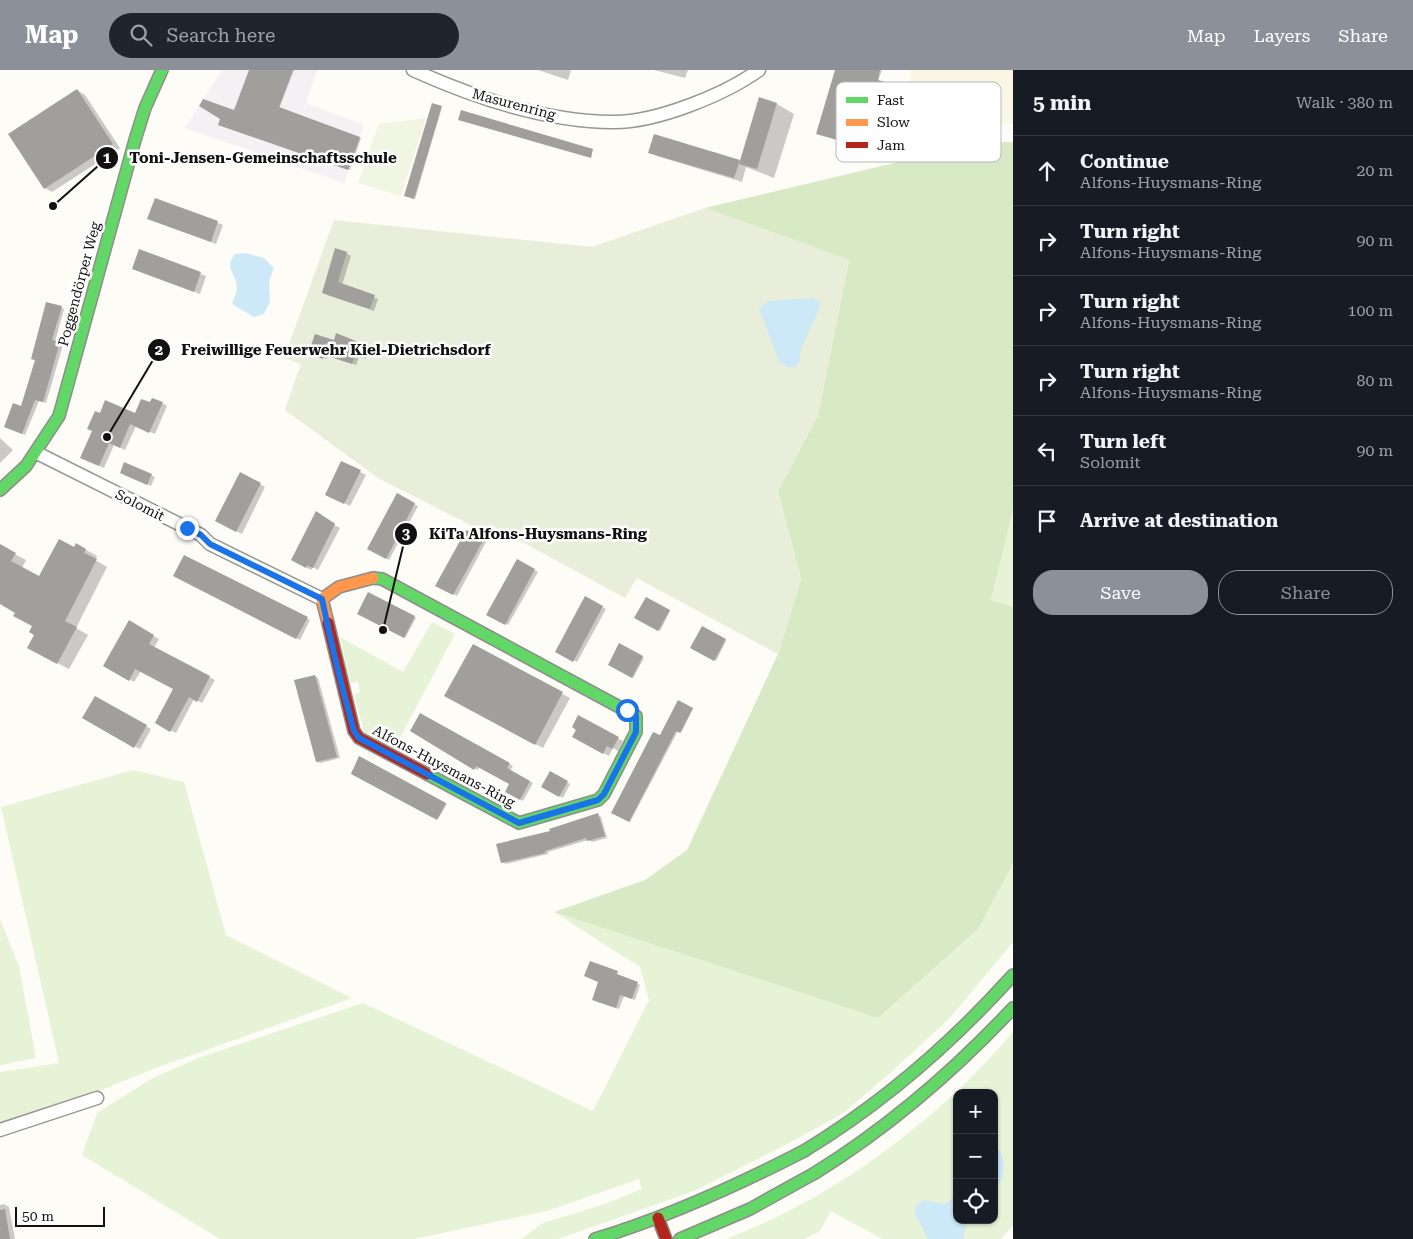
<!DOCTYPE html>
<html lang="en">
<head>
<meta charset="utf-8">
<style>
	:root { --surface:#171b24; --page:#20242c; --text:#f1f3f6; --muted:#9ea1a6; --line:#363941; --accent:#8c9099 }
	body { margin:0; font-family:"Roboto Serif",serif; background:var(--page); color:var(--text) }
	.controls { position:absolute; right:15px; bottom:15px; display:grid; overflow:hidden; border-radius:10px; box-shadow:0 1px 4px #0004 }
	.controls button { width:45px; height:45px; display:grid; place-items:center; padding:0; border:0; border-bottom:1px solid var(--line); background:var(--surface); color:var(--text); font:25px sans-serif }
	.scale { position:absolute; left:15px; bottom:12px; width:90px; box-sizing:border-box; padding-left:5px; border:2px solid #111; border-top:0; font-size:14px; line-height:18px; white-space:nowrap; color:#111; -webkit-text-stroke:4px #fff; paint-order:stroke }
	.stop { position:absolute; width:15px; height:15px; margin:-11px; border:4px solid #1a73e8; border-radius:50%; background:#fff }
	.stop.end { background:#1a73e8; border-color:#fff; box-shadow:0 1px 5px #0008 }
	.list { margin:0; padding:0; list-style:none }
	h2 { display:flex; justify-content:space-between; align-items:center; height:65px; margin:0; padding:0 20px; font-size:21px }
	h2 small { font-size:16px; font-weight:400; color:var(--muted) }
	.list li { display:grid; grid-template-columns:32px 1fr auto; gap:15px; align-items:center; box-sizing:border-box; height:70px; padding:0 20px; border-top:1px solid var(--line) }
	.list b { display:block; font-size:19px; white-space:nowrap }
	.list p { margin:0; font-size:16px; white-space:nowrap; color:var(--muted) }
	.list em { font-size:16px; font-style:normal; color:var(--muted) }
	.actions { display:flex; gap:10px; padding:15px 20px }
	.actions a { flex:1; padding:11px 0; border:1px solid var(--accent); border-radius:20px; text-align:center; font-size:18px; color:var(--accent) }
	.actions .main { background:var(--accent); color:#fff }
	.icon { flex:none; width:28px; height:28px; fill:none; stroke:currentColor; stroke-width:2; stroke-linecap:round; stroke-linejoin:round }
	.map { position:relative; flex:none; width:1013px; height:1169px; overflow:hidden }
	header { display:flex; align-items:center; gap:30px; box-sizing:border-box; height:70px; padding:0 25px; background:var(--accent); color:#fff }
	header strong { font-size:24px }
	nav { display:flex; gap:28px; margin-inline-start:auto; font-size:18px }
	.search { width:350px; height:45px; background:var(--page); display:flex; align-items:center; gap:12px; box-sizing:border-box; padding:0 18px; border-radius:28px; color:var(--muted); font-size:19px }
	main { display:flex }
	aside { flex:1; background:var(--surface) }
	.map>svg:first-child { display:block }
	.industrial { fill:#f5f0f3 }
	.farmland { fill:#f9f7e4 }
	.green { fill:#e7f3d7; fill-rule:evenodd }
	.forest { fill:#d8eac5 }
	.cemetery { fill:#e9eedb }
	.pitch { fill:#f0f6e1 }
	.water { fill:#cde8f7 }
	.shadow { fill:#0003 }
	.building { fill:#a19f9c }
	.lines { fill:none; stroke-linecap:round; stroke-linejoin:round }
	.street-casing { stroke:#979795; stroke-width:15 }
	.fast-casing { stroke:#8e8d8b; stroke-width:14 }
	.slow-casing { stroke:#8e8d8b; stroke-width:14 }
	.jam-casing { stroke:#8e8d8b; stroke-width:14 }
	.street { stroke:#fffffe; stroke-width:12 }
	.fast { stroke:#63d668; stroke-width:11 }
	.slow { stroke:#ff974d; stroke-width:11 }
	.jam { stroke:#b3261e; stroke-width:11 }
	.route { stroke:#1a73e8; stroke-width:6 }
	.labels { text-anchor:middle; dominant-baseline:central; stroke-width:5; stroke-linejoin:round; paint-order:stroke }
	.street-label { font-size:14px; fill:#111; stroke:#fff }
	.key { fill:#fff; stroke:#b8b8b8; stroke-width:1 }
	.key-label { font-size:14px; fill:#111 }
	.leader { fill:none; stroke:#111; stroke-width:2 }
	.callout-dot { fill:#111; stroke:#fff; stroke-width:2 }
	.mark-label { font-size:15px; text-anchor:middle; font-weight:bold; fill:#fff }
	.callout-label { font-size:15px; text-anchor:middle; font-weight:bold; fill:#111; stroke:#fff; stroke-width:5; stroke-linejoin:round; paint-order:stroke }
</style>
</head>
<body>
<header>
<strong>Map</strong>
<div class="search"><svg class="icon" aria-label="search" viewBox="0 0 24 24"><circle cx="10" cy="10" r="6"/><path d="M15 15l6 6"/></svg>Search here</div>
<nav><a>Map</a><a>Layers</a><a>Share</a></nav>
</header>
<main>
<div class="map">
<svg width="1013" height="1169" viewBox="0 0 1013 1169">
	<rect width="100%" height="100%" fill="#fdfcf7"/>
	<path class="industrial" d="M222,0h95l-11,33 58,22 -20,58 -159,-55z"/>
	<path class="farmland" d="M911,0h102v53l-105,11z"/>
	<g class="green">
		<path d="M1013,440v97l-22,-7z"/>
		<path d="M432,552l23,12 -61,115 -30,-17 -10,-38 6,-2 -2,-10 -8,1 -10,-46 63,35z"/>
		<path d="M133,700l51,12 42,153 126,63 -199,71 -86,35 -67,19v-51l59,-9 -58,-256z"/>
		<path d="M1013,794v78l-63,76 -62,57 -46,39 -49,27 -99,50 -136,48h-37l22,-16 62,-19 37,-15 -3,-10 -92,32 -133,28h-194l-138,-84 15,-42 54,-34 47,-21 165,-55 230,108 56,-111 -9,-33 -86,-55 324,106 100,-89z"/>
		<path d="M0,849l19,47 17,92 -36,7z"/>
		<path d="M1013,962v193l-12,14h-119l-51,-28 -11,20 -16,8h-78c110,-42 211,-118 287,-207zM957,1023h37v127h-37z"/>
	</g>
	<path class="forest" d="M994,72h19v368l-22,90 22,7v257l-35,65 -100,89 -324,-106 91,-32 42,-30 91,-196 23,-75 -23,-88 40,-76 31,-155 -144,-52 227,-54z"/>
	<path class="cemetery" d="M705,138l144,52 -31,155 -40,76 23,88 -23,75 -141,-76 -12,20 -134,-73 -5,8 -108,-55 -93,-68 16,-46 -17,-6 50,-138 258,27z"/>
	<path class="pitch" d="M426,48l-25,78 -43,-13 21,-59z"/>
	<g class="water">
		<path d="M246,183l18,5 10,10 -5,13 1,21 -6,12 -10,3 -22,-13c1,-4 5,-11 5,-16 0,-14 -14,-20 -2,-34z"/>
		<path d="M812,228l7,3 1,6 -19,42 -2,14 -4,4h-7l-9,-5 -20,-54 10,-7z"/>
		<path d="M994,1073c14,15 12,33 0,48z"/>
		<path d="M957,1113v37h10l-4,19h-35l-14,-27 3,-7 6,-5 21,4 8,-5z"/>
	</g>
	<g class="shadow">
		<path d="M256,0h38l-15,39 82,29 -11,32 -130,-45 1,-6 14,-7z"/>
		<path d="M538,0h33l-3,10z"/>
		<path d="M654,0h34l-3,8z"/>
		<path d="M836,0h46l-4,11 23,7 -14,50 -24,-6 -4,14 -40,-12z"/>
		<path d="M77,20l8,5 35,53 -68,44 -7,-4z"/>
		<path d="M760,29l17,5 17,10 -20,64 -28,-11 -4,15 -85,-26 -7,-4 5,-16 86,26z"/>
		<path d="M442,37l-27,92 -8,-3z"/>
		<path d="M156,130l67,25 -7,19 -67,-25z"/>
		<path d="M140,181l66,25 -6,18 -67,-26z"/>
		<path d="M346,183l5,3 -9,29 36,14 -4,12 -47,-16z"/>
		<path d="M61,237l3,2 -9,33 8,3 -17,58 -7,-2 -14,34 -17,-7 14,-20 14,-47 -4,-2z"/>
		<path d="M337,265l32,13 -3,11 -7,-2 -3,8 -28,-10 -1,4 -14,-4 22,-13z"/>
		<path d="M162,333l5,3 -12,28 -19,-8 -11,24 -11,-5 -10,23 -18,-8 14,-46 36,1 14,-11z"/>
		<path d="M0,368l13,12 -13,13z"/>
		<path d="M342,393l24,12 -16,31 -18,-9z"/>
		<path d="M240,404l25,13 -23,47 -26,-13z"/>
		<path d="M124,405h27l4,2 -4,9z"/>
		<path d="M397,425l21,11 -29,54 -20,-11z"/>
		<path d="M316,443l19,10 -1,2 6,3 -22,42 -5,-3 -2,3 -19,-10z"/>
		<path d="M466,461l20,11 -29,54 -20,-11z"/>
		<path d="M77,475l20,11 -2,4 12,7 -31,61 12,7 -19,34 -29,-15 -7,-28 -16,-14 -17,-9v-57l26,14 -4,8 18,10z"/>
		<path d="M185,487l125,63 -10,20 -125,-64z"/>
		<path d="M518,491l20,11 -30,53 -20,-11z"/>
		<path d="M369,523l47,25 -11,20 -47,-25z"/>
		<path d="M586,528l20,11 -29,53 -20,-11z"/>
		<path d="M646,528l24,13 -10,20 -24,-13z"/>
		<path d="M129,552l30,17 -5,9 61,32 -13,23 -8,-4 -18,34 -20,-10 19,-34 -34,-18 -7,11 -29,-16z"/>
		<path d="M702,558l24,13 -10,20 -24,-13z"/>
		<path d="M473,575l97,53 -27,50 -97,-52z"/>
		<path d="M620,575l24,13 -11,20 -24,-13z"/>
		<path d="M315,606l3,2 22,80 -19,5 -4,-1z"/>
		<path d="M95,627l56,32 -11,20 -56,-31z"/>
		<path d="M678,632l15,7 -12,24 -3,-2 -48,91 -17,-10 48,-75z"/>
		<path d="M421,645l92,51 -3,5 23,12 -10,18 -16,-9 4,-8 -31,-18 -2,4 -66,-39z"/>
		<path d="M579,647l44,24 -5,10 -5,-3 -4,8 -35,-19 4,-8z"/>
		<path d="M360,687l87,47 -9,15 -87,-46z"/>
		<path d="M550,703l20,11 -7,14 -20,-12z"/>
		<path d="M598,745l3,2 6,21 -15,4 -4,-2 -40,12v2l-42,10 -4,-2 50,-30z"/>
		<path d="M591,892l49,23 -5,15 -11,-4 -5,13 -22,-7 3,-21z"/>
		<path d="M4,1134l5,3 6,32h-15v-34z"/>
	</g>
	<g class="building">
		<path d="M249,0h44l-14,37 81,30 -12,33 -130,-45 2,-6 -21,-13 4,-7 31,11z"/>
		<path d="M835,0h45l-2,10 22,6 -15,53 -23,-7 -4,14 -42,-12z"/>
		<path d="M77,19l36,55 -69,45 -36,-55z"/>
		<path d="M759,27l18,6 -20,66 -18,-5z"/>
		<path d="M432,33l10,3 -28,93 -10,-3z"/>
		<path d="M461,40l132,39 -2,9 -133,-38z"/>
		<path d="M654,64l86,26 -6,18 -86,-25z"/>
		<path d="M155,128l63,23 -7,21 -64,-23z"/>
		<path d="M335,178l12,4 -9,30 37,13 -5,14 -48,-16z"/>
		<path d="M139,179l62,23 -7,20 -62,-23z"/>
		<path d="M46,232l16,4 -10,34 8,2 -17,60 -8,-2 -13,34 -18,-7 9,-24 8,3 14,-46 -4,-1z"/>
		<path d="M336,263l30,12 -4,13 -7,-2 -3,8 -28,-9 -1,4 -15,-5 7,-20 19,6z"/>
		<path d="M152,328l11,4 -14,31 -19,-9 -10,24 -11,-5 -10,23 -19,-8 12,-27 -5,-2 8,-18 5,2 5,-13 30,13 6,-14 9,3z"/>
		<path d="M341,391l20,9 -17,34 -19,-9z"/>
		<path d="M124,392l28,12 -5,11 -27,-12z"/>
		<path d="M240,402l21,11 -25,49 -21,-11z"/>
		<path d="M397,423l18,10 -29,56 -19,-10z"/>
		<path d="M316,441l19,13 -22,44 -6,-3 -1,3 -15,-8z"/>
		<path d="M466,460l18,9 -31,56 -18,-9z"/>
		<path d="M59,469l15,8 2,-4 10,6 -2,4 13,6 -32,62 12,6 -20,37 -30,-16 7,-13 -5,-3 3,-6 -19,-10 2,-3 -15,-9v-60l16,9 -5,8 28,15z"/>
		<path d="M184,485l124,62 -12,22 -123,-63z"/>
		<path d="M517,489l18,10 -30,56 -19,-10z"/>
		<path d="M368,522l47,24 -11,22 -47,-24z"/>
		<path d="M585,526l18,10 -30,56 -18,-10z"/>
		<path d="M646,527l24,13 -12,21 -24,-13z"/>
		<path d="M129,550l25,15 -5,9 61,32 -13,26 -8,-5 -19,35 -15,-9 18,-34 -38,-20 -6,12 -26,-15z"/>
		<path d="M702,556l24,13 -12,22 -24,-13z"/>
		<path d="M619,573l24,13 -11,22 -24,-13z"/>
		<path d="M473,574l90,48 -28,53 -91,-49z"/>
		<path d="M315,605l22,82 -21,5 -22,-82z"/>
		<path d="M95,626l52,29 -13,23 -52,-30z"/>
		<path d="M678,630l15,8 -13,25 -4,-2 -47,91 -18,-9 42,-81 7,3z"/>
		<path d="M420,643l90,50 -3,5 23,13 -10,19 -15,-8 4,-8 -33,-18 -2,4 -64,-39z"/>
		<path d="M578,645l41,22 -7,12 -5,-3 -4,8 -31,-17 4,-7 -4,-3z"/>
		<path d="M359,686l87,47 -9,17 -86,-46z"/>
		<path d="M550,701l18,10 -9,16 -18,-10z"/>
		<path d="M598,743l7,23 -18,5 -1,-3 -41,13v2l-44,10 -5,-19 54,-13 -1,-2z"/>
		<path d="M590,891l28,10 -1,3 21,8 -6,17 -12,-4 -4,13 -24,-8 6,-18 -14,-6z"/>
		<path d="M5,1139l5,30h-10v-29z"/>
	</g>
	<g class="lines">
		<g class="street-casing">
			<g id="street">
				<path d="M413,0c62,28 132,52 201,52 43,0 110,-27 145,-52"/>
				<path d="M37,383l164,82 9,9 112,55"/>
				<path d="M0,1060l97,-32"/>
			</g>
		</g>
		<g class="fast-casing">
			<g id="fast">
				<path d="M0,420l26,-24 33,-50 76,-276 10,-32 17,-38"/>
				<path d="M373,508l9,1 254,137v16l-32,62 -6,6 -79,23 -92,-49"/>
				<path d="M804,1081c79,-48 147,-107 209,-176"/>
				<path d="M815,1103c74,-46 138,-101 198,-165"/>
				<path d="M595,1169c73,-22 141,-53 209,-88"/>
				<path d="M680,1169l70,-30 65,-36"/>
			</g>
		</g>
		<g class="slow-casing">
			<path id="slow" d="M328,553l-6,-24 17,-12 34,-9"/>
		</g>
		<g class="jam-casing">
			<g id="jam">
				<path d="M328,553l26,108 5,7 68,36"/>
				<path d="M658,1148l8,21"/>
			</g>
		</g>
		<use href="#street" class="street"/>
		<use href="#fast" class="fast"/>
		<use href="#slow" class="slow"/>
		<use href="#jam" class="jam"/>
	</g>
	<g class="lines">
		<path class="route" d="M187,458l14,7 9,9 112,55c9,44 20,89 32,132l5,7 160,85 79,-23 6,-6 32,-62v-16l-9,-6"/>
	</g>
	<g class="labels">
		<g class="street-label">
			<text transform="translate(514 34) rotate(15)">Masurenring</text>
			<text transform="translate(79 214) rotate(-75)">Poggendörper Weg</text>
			<text transform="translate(140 435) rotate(27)">Solomit</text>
			<text transform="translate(444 696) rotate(28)">Alfons-Huysmans-Ring</text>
		</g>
	</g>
	<rect x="836" y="12" width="165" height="80" rx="8" class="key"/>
	<rect x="846" y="27" width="22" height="6" fill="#63d668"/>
	<rect x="846" y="49" width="22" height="7" fill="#ff974d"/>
	<rect x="846" y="72" width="22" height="6" fill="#b3261e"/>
	<g class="key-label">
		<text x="877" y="35">Fast</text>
		<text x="877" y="57">Slow</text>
		<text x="877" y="80">Jam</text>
	</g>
	<path class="leader" d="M53 136L107 88M107 367L159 280M383 560L406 464"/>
	<g class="callout-dot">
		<circle cx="53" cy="136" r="5"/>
		<circle cx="107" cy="367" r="5"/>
		<circle cx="383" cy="560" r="5"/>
		<circle cx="107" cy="88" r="12"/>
		<circle cx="159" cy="280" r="12"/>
		<circle cx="406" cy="464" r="12"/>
	</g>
	<g class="mark-label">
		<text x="107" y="93">1</text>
		<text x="159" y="285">2</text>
		<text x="406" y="469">3</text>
	</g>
	<g class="callout-label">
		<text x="263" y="93">Toni-Jensen-Gemeinschaftsschule</text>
		<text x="336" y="285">Freiwillige Feuerwehr Kiel-Dietrichsdorf</text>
		<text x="538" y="469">KiTa Alfons-Huysmans-Ring</text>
	</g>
</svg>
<div class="controls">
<button>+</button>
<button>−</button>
<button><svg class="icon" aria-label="locate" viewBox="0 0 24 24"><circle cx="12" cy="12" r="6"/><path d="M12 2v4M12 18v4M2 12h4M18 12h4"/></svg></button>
</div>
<div class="scale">50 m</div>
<div class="stop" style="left:627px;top:640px"></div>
<div class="stop end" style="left:187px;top:458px"></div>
</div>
<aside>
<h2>5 min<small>Walk · 380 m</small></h2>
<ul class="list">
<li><svg class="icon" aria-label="ahead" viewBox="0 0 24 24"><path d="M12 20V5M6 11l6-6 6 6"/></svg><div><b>Continue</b><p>Alfons-Huysmans-Ring</p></div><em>20 m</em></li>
<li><svg class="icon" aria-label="right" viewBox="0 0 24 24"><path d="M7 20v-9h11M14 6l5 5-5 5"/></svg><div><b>Turn right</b><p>Alfons-Huysmans-Ring</p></div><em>90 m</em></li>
<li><svg class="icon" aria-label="right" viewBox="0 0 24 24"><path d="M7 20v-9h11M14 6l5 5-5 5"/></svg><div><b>Turn right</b><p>Alfons-Huysmans-Ring</p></div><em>100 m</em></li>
<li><svg class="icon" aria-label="right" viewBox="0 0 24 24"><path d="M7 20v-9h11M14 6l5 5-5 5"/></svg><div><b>Turn right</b><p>Alfons-Huysmans-Ring</p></div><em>80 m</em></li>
<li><svg class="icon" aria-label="left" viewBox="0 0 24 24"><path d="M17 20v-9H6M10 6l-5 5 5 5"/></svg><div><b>Turn left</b><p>Solomit</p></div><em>90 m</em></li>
<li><svg class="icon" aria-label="arrive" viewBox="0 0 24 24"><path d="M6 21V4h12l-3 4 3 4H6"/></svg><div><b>Arrive at destination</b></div></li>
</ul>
<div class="actions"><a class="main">Save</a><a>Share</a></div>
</aside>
</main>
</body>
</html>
